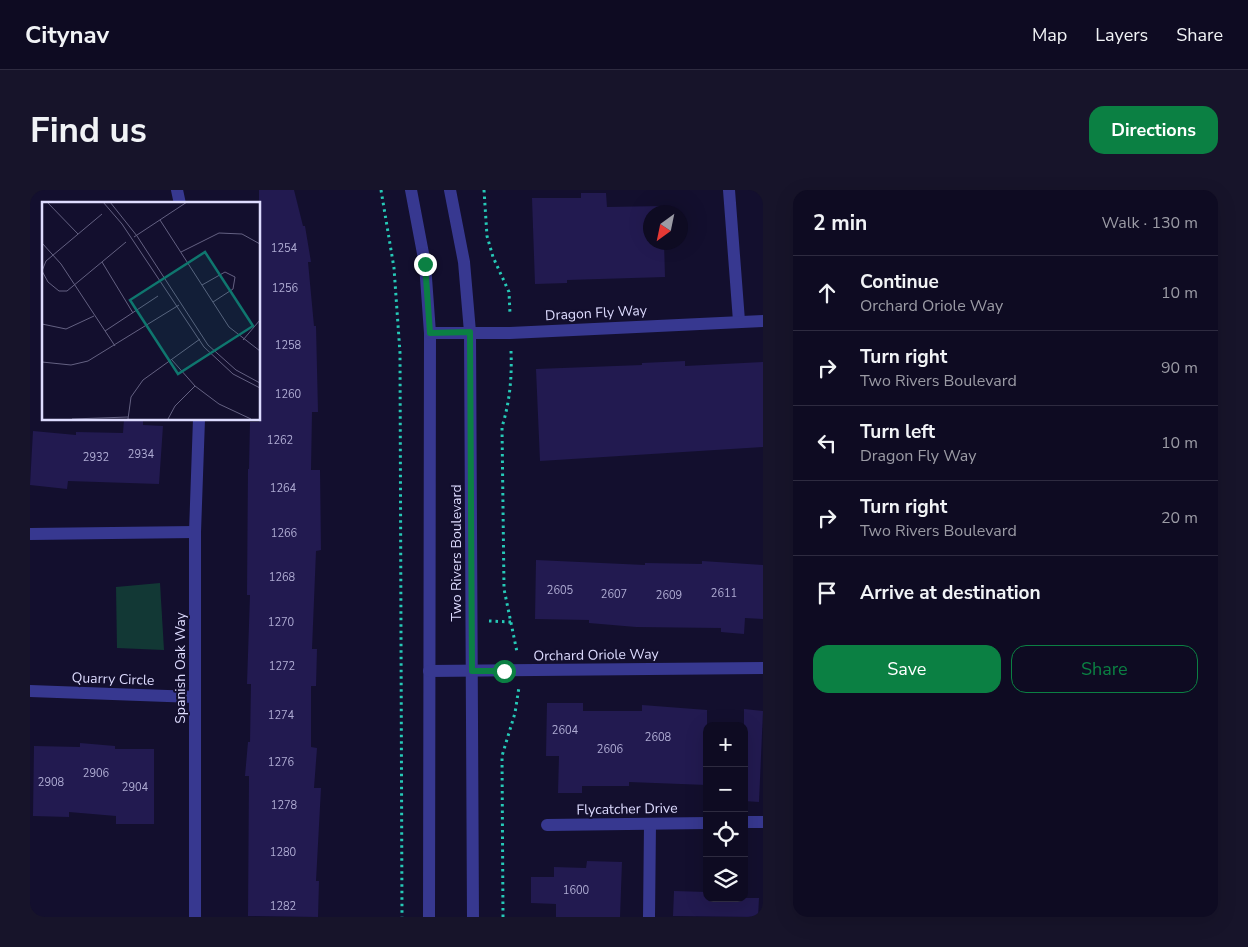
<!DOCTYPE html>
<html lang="en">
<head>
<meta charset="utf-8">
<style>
	:root { --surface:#0e0b22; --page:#17142a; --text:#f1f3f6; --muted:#9b9ba5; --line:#2e2b40; --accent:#0b8043 }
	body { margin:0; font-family:"Nunito Sans",sans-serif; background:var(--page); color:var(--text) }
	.controls { position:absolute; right:15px; bottom:15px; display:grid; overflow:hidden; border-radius:10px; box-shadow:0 5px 20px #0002 }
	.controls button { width:45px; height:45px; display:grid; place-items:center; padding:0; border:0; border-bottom:1px solid var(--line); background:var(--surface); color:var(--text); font:25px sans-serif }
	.compass { position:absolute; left:613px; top:15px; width:45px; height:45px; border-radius:50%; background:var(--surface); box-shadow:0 5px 20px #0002; rotate:213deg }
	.stop { position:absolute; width:15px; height:15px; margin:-11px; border:4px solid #0b8043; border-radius:50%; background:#fff }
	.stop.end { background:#0b8043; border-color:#fff; box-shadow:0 1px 5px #0008 }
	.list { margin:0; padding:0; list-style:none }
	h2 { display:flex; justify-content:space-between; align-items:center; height:65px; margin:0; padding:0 20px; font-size:21px }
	h2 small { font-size:16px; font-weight:400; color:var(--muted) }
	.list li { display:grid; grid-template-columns:32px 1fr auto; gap:15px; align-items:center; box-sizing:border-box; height:75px; padding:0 20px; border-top:1px solid var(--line) }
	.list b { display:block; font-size:19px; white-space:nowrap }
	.list p { margin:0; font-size:16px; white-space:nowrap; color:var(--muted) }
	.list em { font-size:16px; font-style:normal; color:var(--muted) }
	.actions { display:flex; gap:10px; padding:15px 20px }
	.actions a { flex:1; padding:11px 0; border:1px solid var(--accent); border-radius:15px; text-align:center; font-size:18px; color:var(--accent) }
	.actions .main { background:var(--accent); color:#fff }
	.icon { flex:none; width:28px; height:28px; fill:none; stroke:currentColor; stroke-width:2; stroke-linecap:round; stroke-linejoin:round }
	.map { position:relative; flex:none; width:733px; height:727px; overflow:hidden; border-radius:15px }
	header { display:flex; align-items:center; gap:30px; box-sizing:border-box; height:70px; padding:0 25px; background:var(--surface); border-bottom:1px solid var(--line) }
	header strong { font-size:24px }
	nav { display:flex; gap:28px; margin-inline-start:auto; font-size:18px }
	.intro { display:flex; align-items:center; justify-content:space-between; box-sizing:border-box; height:120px; padding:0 30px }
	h1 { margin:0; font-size:35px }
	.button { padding:12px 22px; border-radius:15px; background:var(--accent); color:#fff; font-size:18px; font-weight:700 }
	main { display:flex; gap:30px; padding:0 30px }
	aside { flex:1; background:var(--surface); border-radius:15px; box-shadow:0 5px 20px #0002 }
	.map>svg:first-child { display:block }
	.green { fill:#123835 }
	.building { fill:#221a50 }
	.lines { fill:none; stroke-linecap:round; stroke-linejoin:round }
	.path { stroke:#26c9b7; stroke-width:3; stroke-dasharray:2.5 4; stroke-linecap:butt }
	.service { stroke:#373890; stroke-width:12 }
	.minor { stroke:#373890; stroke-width:12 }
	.route { stroke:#0b8043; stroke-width:6 }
	.labels { text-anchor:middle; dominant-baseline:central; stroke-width:4; stroke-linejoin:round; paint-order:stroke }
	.number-label { font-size:11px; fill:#afacd3 }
	.street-label { font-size:14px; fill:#dedcff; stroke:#130f2e }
	.inset-road { fill:none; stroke:#646182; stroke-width:1 }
	.view { fill:#0f766e; fill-opacity:0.15; stroke:#0f766e; stroke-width:2.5 }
	.inset-edge { fill:none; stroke:#dedcff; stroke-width:2.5 }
</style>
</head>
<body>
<header>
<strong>Citynav</strong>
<nav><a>Map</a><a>Layers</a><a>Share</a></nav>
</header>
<div class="intro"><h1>Find us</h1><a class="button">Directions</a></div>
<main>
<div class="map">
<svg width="733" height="727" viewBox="0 0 733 727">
	<rect width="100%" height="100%" fill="#130f2e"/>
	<path class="green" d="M130,393l4,67 -47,-2 -1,-61z"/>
	<g class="building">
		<path d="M229,0h35l9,36h2l6,36h-3l6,64h2l2,86h-6l-1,58h9l1,80 -5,1 -4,98h5l-1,37h-5v61l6,1 -3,40h7l-5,93h3l-1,36 -70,-1 1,-140h-4l3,-34h2l1,-58h-4l3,-89h-3l1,-126h1l1,-47h9z"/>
		<path d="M551,3h25l1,14 56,-1v6h-13v30h14l1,35 -98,3v3l-32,1 -3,-86h49z"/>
		<path d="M655,171v5l78,-4v85l-223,14 -4,-92 106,-4v-2z"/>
		<path d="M94,229h19v6l20,1 -4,58 -91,-3 -1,8 -37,-4 3,-54 43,4v-3l47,1z"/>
		<path d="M506,370l109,5v-2l57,1v-3l61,4v54l-18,-1 -1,16 -23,-2v-4l-85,-1 -47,-4v-3l-54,-1z"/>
		<path d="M517,513h36v8h59v-6l65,5v75l-78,-3v4h-47v7h-24l1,-37h-13z"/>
		<path d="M714,519l19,2 -4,91 -15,-1z"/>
		<path d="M50,553l35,3v3h39v75h-38v-8l-47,-4v5l-36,-1 1,-70 46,1z"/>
		<path d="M557,671l35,1 -2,55h-64v-13l-25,-1v-26h23v-10l32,1z"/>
		<path d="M644,701l33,1v6h52l-1,19 -85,-1z"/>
	</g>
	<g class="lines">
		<g class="path">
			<path d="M351,0l13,78 6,85 2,564"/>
			<path d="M454,0l3,46 6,21 16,35 1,22"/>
			<path d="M481,161c1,26 -1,50 -9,76l2,162 13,63"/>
			<path d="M459,431l22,1"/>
			<path d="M473,727l-1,-161 13,-43 4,-26"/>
		</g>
		<path class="service" d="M619,727l1,-93"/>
		<g class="minor">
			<path d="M147,0l3,14"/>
			<path d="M381,0l14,74 5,69 -1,584"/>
			<path d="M420,0l14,72 6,70 3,585"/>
			<path d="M699,0l10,131"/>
			<path d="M400,143h80l253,-12"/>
			<path d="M0,344l165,-2"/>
			<path d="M399,481l334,-3"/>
			<path d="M0,501l165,6"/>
			<path d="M714,632h19"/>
			<path d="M517,635l160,-2"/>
			<path d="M165,727v-385l4,-113"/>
		</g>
	</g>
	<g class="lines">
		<path class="route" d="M395,74l5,69 40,-1 2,339h32"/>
	</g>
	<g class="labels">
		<g class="number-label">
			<text x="254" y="58">1254</text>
			<text x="255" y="98">1256</text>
			<text x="258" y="155">1258</text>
			<text x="258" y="204">1260</text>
			<text x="250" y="250">1262</text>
			<text x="111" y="264">2934</text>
			<text x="66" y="267">2932</text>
			<text x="253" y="298">1264</text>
			<text x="254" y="343">1266</text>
			<text x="252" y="387">1268</text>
			<text x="530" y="400">2605</text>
			<text x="694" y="403">2611</text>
			<text x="584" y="404">2607</text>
			<text x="639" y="405">2609</text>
			<text x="251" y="432">1270</text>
			<text x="252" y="476">1272</text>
			<text x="251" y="525">1274</text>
			<text x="535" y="540">2604</text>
			<text x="628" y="547">2608</text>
			<text x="580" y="559">2606</text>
			<text x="251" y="572">1276</text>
			<text x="66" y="583">2906</text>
			<text x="21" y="592">2908</text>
			<text x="105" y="597">2904</text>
			<text x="254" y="615">1278</text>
			<text x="253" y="662">1280</text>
			<text x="546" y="700">1600</text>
			<text x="253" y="716">1282</text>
		</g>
		<g class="street-label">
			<text transform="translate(566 123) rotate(-3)">Dragon Fly Way</text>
			<text transform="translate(426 363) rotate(-90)">Two Rivers Boulevard</text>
			<text transform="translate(566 465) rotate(-1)">Orchard Oriole Way</text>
			<text transform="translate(150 478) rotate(-90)">Spanish Oak Way</text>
			<text transform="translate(83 489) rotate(2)">Quarry Circle</text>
			<text transform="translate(597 619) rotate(-1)">Flycatcher Drive</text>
		</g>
	</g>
	<g transform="translate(12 12)">
		<rect width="218" height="218" fill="#130f2e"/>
		<path class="inset-road" d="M5,0l31,32M61,0l19,22 82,123 29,27 27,14M68,0l27,34 71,109 28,25 24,13M60,12l-56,47 -4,10 6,11 11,9h8l59,-49M118,18l69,107 31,24M92,35l53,-35M0,41l19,21 54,82M139,50l38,-19 23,1 18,10M60,60l31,51M160,83l23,-13 10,5 -2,12 -20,13M0,122l24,5 28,-13M63,129l53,-35M201,138l17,-20M130,158l23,26 24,18 32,15M0,160l29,3 17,-4 91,-56M30,217l56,-2M86,217l3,-22 12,-17 57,-41M126,217l7,-13 20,-20"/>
		<path class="view" d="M163,50l48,74 -75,48 -48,-74z"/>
		<rect width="218" height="218" class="inset-edge"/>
	</g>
</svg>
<div class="controls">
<button>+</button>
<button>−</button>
<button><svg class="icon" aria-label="locate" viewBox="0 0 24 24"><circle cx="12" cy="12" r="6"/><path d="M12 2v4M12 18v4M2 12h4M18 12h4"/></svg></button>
<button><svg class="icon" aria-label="layers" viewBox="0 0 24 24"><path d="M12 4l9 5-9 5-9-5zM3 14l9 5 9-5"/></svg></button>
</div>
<svg class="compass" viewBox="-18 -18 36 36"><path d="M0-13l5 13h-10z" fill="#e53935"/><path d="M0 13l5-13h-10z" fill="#9b9ba5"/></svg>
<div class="stop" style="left:474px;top:481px"></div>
<div class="stop end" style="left:395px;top:74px"></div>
</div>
<aside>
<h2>2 min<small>Walk · 130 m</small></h2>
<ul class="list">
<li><svg class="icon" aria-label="ahead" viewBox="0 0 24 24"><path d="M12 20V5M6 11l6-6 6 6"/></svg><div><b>Continue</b><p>Orchard Oriole Way</p></div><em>10 m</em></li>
<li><svg class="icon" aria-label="right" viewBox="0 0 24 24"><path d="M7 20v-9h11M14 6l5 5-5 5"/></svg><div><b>Turn right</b><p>Two Rivers Boulevard</p></div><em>90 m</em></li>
<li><svg class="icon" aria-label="left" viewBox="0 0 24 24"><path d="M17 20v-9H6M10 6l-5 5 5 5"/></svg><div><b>Turn left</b><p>Dragon Fly Way</p></div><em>10 m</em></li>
<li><svg class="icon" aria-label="right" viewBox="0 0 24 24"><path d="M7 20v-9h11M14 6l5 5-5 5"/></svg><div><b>Turn right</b><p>Two Rivers Boulevard</p></div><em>20 m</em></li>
<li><svg class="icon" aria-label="arrive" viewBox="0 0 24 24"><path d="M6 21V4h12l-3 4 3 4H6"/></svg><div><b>Arrive at destination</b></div></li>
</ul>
<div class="actions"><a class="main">Save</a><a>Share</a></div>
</aside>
</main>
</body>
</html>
